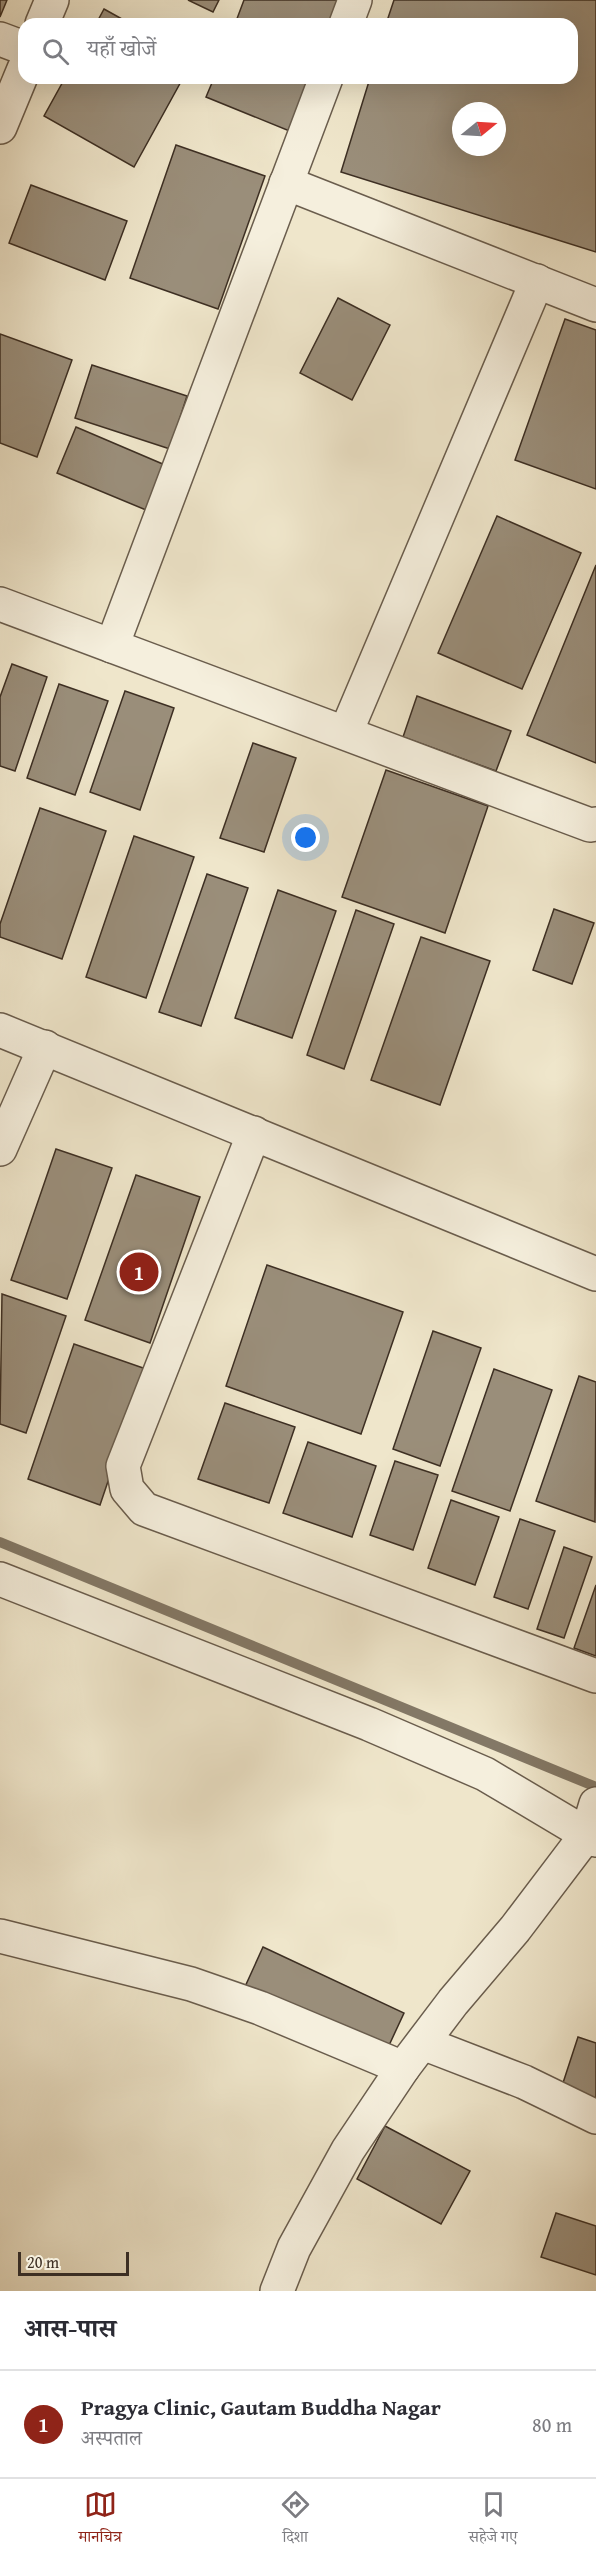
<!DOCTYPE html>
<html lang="hi">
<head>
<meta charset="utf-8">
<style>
	:root { --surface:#fff; --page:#f7f7f7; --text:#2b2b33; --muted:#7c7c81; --line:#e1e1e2; --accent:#8f2418 }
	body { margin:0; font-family:"Gentium Book Plus","Noto Serif Devanagari",serif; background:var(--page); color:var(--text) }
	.compass { position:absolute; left:452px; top:102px; width:54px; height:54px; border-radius:50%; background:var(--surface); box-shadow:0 6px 24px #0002; rotate:72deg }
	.scale { position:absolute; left:18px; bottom:15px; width:111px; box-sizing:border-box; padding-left:6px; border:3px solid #3d2f23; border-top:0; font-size:16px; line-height:21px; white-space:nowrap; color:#3d2f23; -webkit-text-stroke:4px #f5efdd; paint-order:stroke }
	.you { position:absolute; left:306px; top:838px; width:21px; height:21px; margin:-15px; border:4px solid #fff; border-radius:50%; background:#1a73e8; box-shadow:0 0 0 9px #1a73e833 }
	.badge { display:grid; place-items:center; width:39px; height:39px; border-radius:50%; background:var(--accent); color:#fff; font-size:20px; font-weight:700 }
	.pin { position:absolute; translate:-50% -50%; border:3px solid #fff; box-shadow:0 2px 6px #0006 }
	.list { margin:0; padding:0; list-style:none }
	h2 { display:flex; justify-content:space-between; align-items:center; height:78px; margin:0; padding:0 24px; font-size:26px }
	h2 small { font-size:20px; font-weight:400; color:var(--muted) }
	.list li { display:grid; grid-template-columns:39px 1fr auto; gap:18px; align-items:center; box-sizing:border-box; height:108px; padding:0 24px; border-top:2px solid var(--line) }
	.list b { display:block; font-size:22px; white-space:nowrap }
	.list p { margin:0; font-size:20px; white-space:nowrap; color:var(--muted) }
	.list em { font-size:20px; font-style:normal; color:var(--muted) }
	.icon { flex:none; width:33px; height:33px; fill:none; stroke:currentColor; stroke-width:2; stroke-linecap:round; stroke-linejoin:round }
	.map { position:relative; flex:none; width:596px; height:2291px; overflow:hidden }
	.search { position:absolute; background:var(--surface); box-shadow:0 6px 24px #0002; left:18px; right:18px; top:18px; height:66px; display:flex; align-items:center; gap:15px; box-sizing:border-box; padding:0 21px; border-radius:18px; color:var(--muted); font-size:22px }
	.sheet { height:186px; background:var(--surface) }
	nav { display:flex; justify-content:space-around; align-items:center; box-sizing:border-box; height:84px; border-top:2px solid var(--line); background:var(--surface); font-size:16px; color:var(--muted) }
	nav a { display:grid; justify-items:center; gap:3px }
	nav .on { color:var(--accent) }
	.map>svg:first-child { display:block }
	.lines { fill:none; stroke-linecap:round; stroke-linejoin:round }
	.stream { stroke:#837866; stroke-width:10 }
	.building { fill:#9a8e7a; stroke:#3d2f23; stroke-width:1.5; fill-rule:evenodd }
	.minor-casing { stroke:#6a5d4d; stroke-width:36 }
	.minor { stroke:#f5efdd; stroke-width:33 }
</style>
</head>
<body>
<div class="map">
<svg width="596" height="2291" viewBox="0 0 596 2291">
	<rect width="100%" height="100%" fill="#efe6cb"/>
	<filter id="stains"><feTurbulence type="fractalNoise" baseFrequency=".00333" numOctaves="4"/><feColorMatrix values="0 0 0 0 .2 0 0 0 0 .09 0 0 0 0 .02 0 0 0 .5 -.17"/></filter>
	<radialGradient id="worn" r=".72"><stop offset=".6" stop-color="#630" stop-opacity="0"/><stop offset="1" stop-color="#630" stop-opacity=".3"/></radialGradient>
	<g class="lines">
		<path class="stream" d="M0,1542l596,245"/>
	</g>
	<g class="building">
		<path d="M0,0h7l-7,17z"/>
		<path d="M188,0h31l-6,12z"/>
		<path d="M244,0h100l-10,24h-99z"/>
		<path d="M394,0h202v252l-255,-80 29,-94h202v-54h-186zM461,111h36v36h-36z"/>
		<path d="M104,9l27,15h-35z"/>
		<path d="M65,78h118l-49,89 -90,-51z"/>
		<path d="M214,78h99l-21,54 -86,-35z"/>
		<path d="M176,145l89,31 -47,133 -88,-31z"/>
		<path d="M31,185l96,36 -22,59 -96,-37z"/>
		<path d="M338,298l52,27 -38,75 -52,-27z"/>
		<path d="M565,319l31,11v159l-81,-29z"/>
		<path d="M0,334l72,26 -35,97 -37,-14z"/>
		<path d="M92,365l95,31 -17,53 -95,-31z"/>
		<path d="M76,427l89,38 -19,45 -89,-37z"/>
		<path d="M497,516l84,37 -59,136 -84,-36z"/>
		<path d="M596,565v198l-69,-28z"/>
		<path d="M12,664l35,13 -32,94 -15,-5v-69z"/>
		<path d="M59,684l49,17 -33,94 -48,-17z"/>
		<path d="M125,691l49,17 -34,102 -50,-18z"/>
		<path d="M417,696l94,35 -15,40 -93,-34z"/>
		<path d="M253,743l43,15 -32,94 -44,-14z"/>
		<path d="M386,770l102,36 -43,127 -103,-36z"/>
		<path d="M40,808l66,23 -44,128 -62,-22v-13z"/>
		<path d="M134,836l60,21 -48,141 -60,-21z"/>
		<path d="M207,874l41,14 -47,138 -42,-14z"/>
		<path d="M278,890l58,21 -44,127 -57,-20z"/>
		<path d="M554,909l40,14 -22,61 -39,-14z"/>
		<path d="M356,910l38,14 -50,145 -37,-14z"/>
		<path d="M421,937l69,24 -50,144 -69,-25z"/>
		<path d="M56,1149l56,19 -45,131 -56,-19z"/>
		<path d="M136,1175l64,22 -50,146 -65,-23z"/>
		<path d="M267,1265l136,47 -42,122 -135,-48z"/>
		<path d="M2,1294l64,22 -40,117 -26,-9z"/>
		<path d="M433,1331l48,17 -41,118 -47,-17z"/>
		<path d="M74,1344l72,25 -46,136 -72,-26z"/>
		<path d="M494,1369l58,21 -42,121 -58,-20z"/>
		<path d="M579,1376l17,6 -1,140 -59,-21z"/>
		<path d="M225,1403l70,24 -26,76 -71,-24z"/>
		<path d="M308,1442l68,24 -24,71 -69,-24z"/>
		<path d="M395,1461l43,14 -25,75 -43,-15z"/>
		<path d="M451,1500l48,17 -24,68 -47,-17z"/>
		<path d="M520,1519l35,12 -27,78 -34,-12z"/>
		<path d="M564,1547l28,10 -28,81 -27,-9z"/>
		<path d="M596,1585v71l-22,-8z"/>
		<path d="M263,1947l141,66 -19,41 -141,-65z"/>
		<path d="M578,2037l18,6v58l-35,-12z"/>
		<path d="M385,2126l85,45 -29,53 -84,-45z"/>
		<path d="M556,2213l40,13v49l-55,-18z"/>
	</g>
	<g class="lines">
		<g class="minor-casing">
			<g id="minor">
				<path d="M42,24l10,-24"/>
				<path d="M346,24l9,-24"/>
				<path d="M0,39l24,9"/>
				<path d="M0,127l24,-58"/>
				<path d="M286,183l310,122"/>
				<path d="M0,604l590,221 6,-1"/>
				<path d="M112,646l214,-568"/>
				<path d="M346,732l191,-451"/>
				<path d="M0,1030l596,244"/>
				<path d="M254,1133l-131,333 4,23 17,20 452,167"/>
				<path d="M0,1149l45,-102"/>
				<path d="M0,1579l369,145 116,50 111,66"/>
				<path d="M0,1936l191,48 69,24 143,60"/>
				<path d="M423,2043l101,39 72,35"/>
				<path d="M277,2291l17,-43 54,-98 55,-82 50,-66 62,-73 72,-95 9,-30"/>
			</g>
		</g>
		<use href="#minor" class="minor"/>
	</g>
	<rect width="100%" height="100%" filter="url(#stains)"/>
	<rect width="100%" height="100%" fill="url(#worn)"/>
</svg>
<svg class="compass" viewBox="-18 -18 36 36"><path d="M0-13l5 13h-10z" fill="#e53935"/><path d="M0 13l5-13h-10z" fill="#7c7c81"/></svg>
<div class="scale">20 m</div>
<div class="you"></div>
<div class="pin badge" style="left:139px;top:1272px">1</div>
<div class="search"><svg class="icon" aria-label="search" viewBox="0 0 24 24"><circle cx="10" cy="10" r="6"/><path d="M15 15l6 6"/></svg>यहाँ खोजें</div>
</div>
<section class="sheet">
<h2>आस-पास<small></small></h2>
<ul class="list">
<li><span class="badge">1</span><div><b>Pragya Clinic, Gautam Buddha Nagar</b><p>अस्पताल</p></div><em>80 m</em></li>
</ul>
</section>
<nav>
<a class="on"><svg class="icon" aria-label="map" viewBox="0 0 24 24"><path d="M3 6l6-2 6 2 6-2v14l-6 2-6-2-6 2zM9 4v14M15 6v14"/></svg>मानचित्र</a>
<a><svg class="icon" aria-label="directions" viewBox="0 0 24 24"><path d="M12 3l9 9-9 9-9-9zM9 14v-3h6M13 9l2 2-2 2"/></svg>दिशा</a>
<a><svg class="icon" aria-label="saved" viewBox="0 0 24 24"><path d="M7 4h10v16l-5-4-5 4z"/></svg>सहेजे गए</a>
</nav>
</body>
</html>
